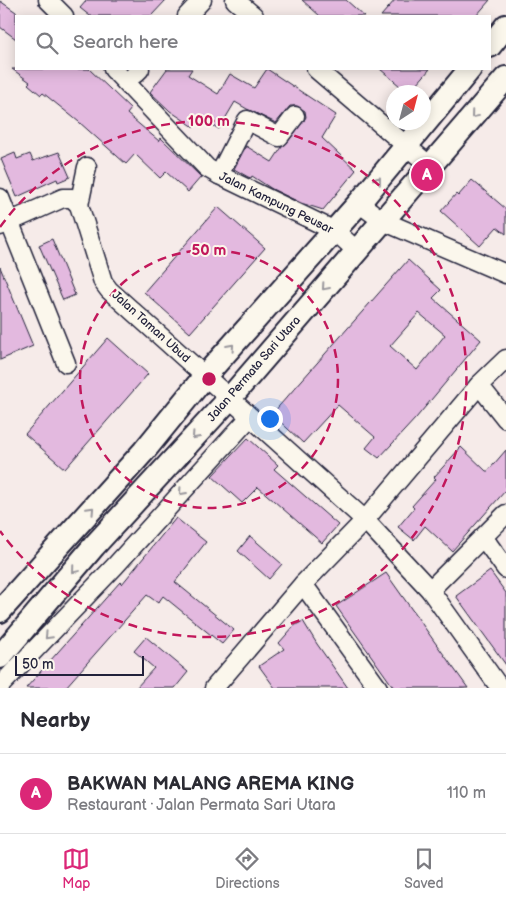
<!DOCTYPE html>
<html lang="en">
<head>
<meta charset="utf-8">
<style>
	:root { --surface:#fff; --page:#f7f7f7; --text:#2b2b33; --muted:#7c7c81; --line:#e1e1e2; --accent:#db2777 }
	body { margin:0; font-family:"Balsamiq Sans",sans-serif; background:var(--page); color:var(--text) }
	.compass { position:absolute; left:386px; top:85px; width:45px; height:45px; border-radius:50%; background:var(--surface); box-shadow:0 2px 12px #0003; rotate:36deg }
	.scale { position:absolute; left:15px; bottom:12px; width:129px; box-sizing:border-box; padding-left:5px; border:2px solid #22223b; border-top:0; font-size:14px; line-height:18px; white-space:nowrap; color:#22223b; -webkit-text-stroke:4px #fbf7ec; paint-order:stroke }
	.you { position:absolute; left:269px; top:418px; width:18px; height:18px; margin:-12px; border:4px solid #fff; border-radius:50%; background:#1a73e8; box-shadow:0 0 0 8px #1a73e833 }
	.badge { display:grid; place-items:center; width:32px; height:32px; border-radius:50%; background:var(--accent); color:#fff; font-size:16px; font-weight:700 }
	.pin { position:absolute; translate:-50% -50%; border:2px solid #fff; box-shadow:0 1px 5px #0006 }
	.list { margin:0; padding:0; list-style:none }
	h2 { display:flex; justify-content:space-between; align-items:center; height:65px; margin:0; padding:0 20px; font-size:21px }
	h2 small { font-size:16px; font-weight:400; color:var(--muted) }
	.list li { display:grid; grid-template-columns:32px 1fr auto; gap:15px; align-items:center; box-sizing:border-box; height:80px; padding:0 20px; border-top:1px solid var(--line) }
	.list b { display:block; font-size:19px; white-space:nowrap }
	.list p { margin:0; font-size:16px; white-space:nowrap; color:var(--muted) }
	.list em { font-size:16px; font-style:normal; color:var(--muted) }
	.icon { flex:none; width:28px; height:28px; fill:none; stroke:currentColor; stroke-width:2; stroke-linecap:round; stroke-linejoin:round }
	.map { position:relative; flex:none; width:506px; height:688px; overflow:hidden }
	.search { position:absolute; background:var(--surface); box-shadow:0 2px 12px #0003; left:15px; right:15px; top:15px; height:55px; display:flex; align-items:center; gap:12px; box-sizing:border-box; padding:0 18px; border-radius:0px; color:var(--muted); font-size:19px }
	.sheet { height:145px; background:var(--surface) }
	nav { display:flex; justify-content:space-around; align-items:center; box-sizing:border-box; height:70px; border-top:1px solid var(--line); background:var(--surface); font-size:14px; color:var(--muted) }
	nav a { display:grid; justify-items:center; gap:2px }
	nav .on { color:var(--accent) }
	.map>svg:first-child { display:block }
	.building { fill:#e3b9df; stroke:#22223b; fill-rule:evenodd }
	.lines { fill:none; stroke-linecap:round; stroke-linejoin:round }
	.minor-casing { stroke:#22223b; stroke-width:21 }
	.tertiary-casing { stroke:#22223b; stroke-width:26 }
	.minor { stroke:#fbf7ec; stroke-width:18 }
	.tertiary { stroke:#fbf7ec; stroke-width:22 }
	.oneway { stroke:#99979c }
	.ring { fill:none; stroke:#c2185b; stroke-width:2.5; stroke-dasharray:9 6 }
	.labels { text-anchor:middle; dominant-baseline:central; stroke-width:4; stroke-linejoin:round; paint-order:stroke }
	.street-label { font-size:12px; fill:#22223b; stroke:#fbf7ec }
	.centre { fill:#c2185b; stroke:#fbf7ec; stroke-width:2.5 }
	.ring-label { font-size:15px; text-anchor:middle; font-weight:bold; fill:#c2185b; stroke:#fbf7ec; stroke-width:4; stroke-linejoin:round; paint-order:stroke }
</style>
</head>
<body>
<div class="map">
<svg width="506" height="688" viewBox="0 0 506 688">
	<rect width="100%" height="100%" fill="#f6ebe9"/>
	<filter id="ink" filterUnits="userSpaceOnUse"><feTurbulence type="fractalNoise" baseFrequency=".02" numOctaves="2"/><feDisplacementMap in="SourceGraphic" scale="10" xChannelSelector="R" yChannelSelector="G"/><feConvolveMatrix kernelMatrix="1 2 1 2 8 2 1 2 1" color-interpolation-filters="sRGB"/></filter>
	<g filter="url(#ink)">
		<g class="building">
			<path d="M87,0h79l-15,16h-61l-10,-8z"/>
			<path d="M302,0h44l18,16h-44z"/>
			<path d="M395,0h95l-14,16h-95z"/>
			<path d="M0,1l16,11v27l-16,-12z"/>
			<path d="M12,69h77l42,40 -4,5 32,27 2,-3 40,39 -13,15 -22,-20 -6,6 -25,-24 -9,10 -47,-42 -36,-29 -2,2 -13,-11 2,-2z"/>
			<path d="M167,69h25l-4,6 30,19 12,-20 24,14 13,-19 69,46 -14,23 34,32 -33,40 -22,-7 -29,-14 -20,-13 -1,2 -3,-1 -14,-8 12,-23 26,16 10,-15 5,-4 16,-21 3,-5 -1,-6 -8,-5h-7l-14,17 -29,-14 -12,-7 -16,27 -19,-11 -6,9 -24,-16 -20,-19z"/>
			<path d="M380,69h50l-20,23h-3z"/>
			<path d="M59,152l11,25 -12,5 -1,-3 -40,18 -16,-38 14,-6 2,6 13,-5 3,7z"/>
			<path d="M472,180l34,29v25l-9,-7 -17,19 -39,-35 15,-17 2,2z"/>
			<path d="M218,207l47,41 -75,85 -46,-41z"/>
			<path d="M52,239l23,56 -12,5 -24,-55z"/>
			<path d="M408,260l33,30 -8,8 48,42 -65,78 -37,40 -13,-10 9,-11 -37,-32 -35,38 -31,-29zM419,313l26,22 -28,35 -27,-24z"/>
			<path d="M0,267l33,79 -33,14z"/>
			<path d="M108,338l40,36 -83,95 -40,-35z"/>
			<path d="M248,438l30,27 -4,4 64,56 -16,18 -64,-56 -16,16 -30,-27z"/>
			<path d="M461,447l25,24h2l18,-21v40l-54,61 -27,-25 -11,14 -16,-13 16,-19 -2,-2 24,-27 -2,-2z"/>
			<path d="M176,518l30,24 -31,40 59,48 -12,14 -59,-48 -5,7 -11,-8 -82,93h-39l94,-106 2,2z"/>
			<path d="M250,536l32,28 -13,15 -31,-28z"/>
			<path d="M490,571l16,22v72l-50,-69z"/>
			<path d="M386,573l48,68 34,47h-74l-58,-82z"/>
			<path d="M303,621l14,23 31,44h-73l-16,-22 25,-17 -5,-6 15,-17z"/>
			<path d="M146,637l42,35 -13,16h-39l18,-20 -20,-17z"/>
		</g>
		<g class="lines">
			<g class="minor-casing">
				<g id="minor">
					<path d="M48,0l16,16"/>
					<path d="M235,0l19,16"/>
					<path d="M187,16l15,-16"/>
					<path d="M113,69l94,99 12,7 116,56 22,20"/>
					<path d="M316,69l114,97"/>
					<path d="M135,74l5,-5"/>
					<path d="M219,175l28,-55 32,17 16,-21"/>
					<path d="M0,198l66,165"/>
					<path d="M359,203l24,18 123,53"/>
					<path d="M79,205l8,-38"/>
					<path d="M0,226l63,-28h9l7,7 24,77 6,8 256,230 65,70 70,98"/>
					<path d="M479,385l27,34"/>
					<path d="M483,537l23,32"/>
					<path d="M303,584l75,104"/>
					<path d="M430,590l76,-76"/>
					<path d="M0,686l115,-120 135,-149"/>
					<path d="M214,688l89,-104 62,-64 114,-135 27,-26"/>
				</g>
			</g>
			<g class="tertiary-casing">
				<g id="tertiary">
					<path d="M490,46l16,-20"/>
					<path d="M0,611l144,-160 61,-75 154,-173 111,-134"/>
					<path d="M0,657l94,-111 136,-148 276,-320"/>
				</g>
			</g>
			<use href="#minor" class="minor"/>
			<use href="#tertiary" class="tertiary"/>
		</g>
		<defs><path id="oneway-chevron" d="M-2-3.5L2.5 0L-2 3.5" fill="none" stroke-width="1.6" stroke-linecap="round" stroke-linejoin="round" transform="scale(1.25)"/></defs>
		<g class="oneway">
			<use href="#oneway-chevron" transform="translate(474 115) rotate(130)"/>
			<use href="#oneway-chevron" transform="translate(378 180) rotate(-51)"/>
			<use href="#oneway-chevron" transform="translate(325 287) rotate(131)"/>
			<use href="#oneway-chevron" transform="translate(231 347) rotate(-48)"/>
			<use href="#oneway-chevron" transform="translate(195 436) rotate(132)"/>
			<use href="#oneway-chevron" transform="translate(182 492) rotate(132)"/>
			<use href="#oneway-chevron" transform="translate(91 510) rotate(-47)"/>
			<use href="#oneway-chevron" transform="translate(75 570) rotate(130)"/>
			<use href="#oneway-chevron" transform="translate(48 636) rotate(134)"/>
		</g>
	</g>
	<g class="ring">
		<circle cx="209" cy="379" r="129"/>
		<path d="M0 227A258 258 0 1 1 0 531"/>
	</g>
	<g class="labels">
		<g class="street-label">
			<text transform="translate(276 203) rotate(26)">Jalan Kampung Peusar</text>
			<text transform="translate(151 327) rotate(42)">Jalan Taman Ubud</text>
			<text transform="translate(254 369) rotate(-49)">Jalan Permata Sari Utara</text>
		</g>
	</g>
	<circle cx="209" cy="379" r="8" class="centre"/>
	<g class="ring-label">
		<text x="209" y="126">100 m</text>
		<text x="209" y="255">50 m</text>
	</g>
</svg>
<svg class="compass" viewBox="-18 -18 36 36"><path d="M0-13l5 13h-10z" fill="#e53935"/><path d="M0 13l5-13h-10z" fill="#7c7c81"/></svg>
<div class="scale">50 m</div>
<div class="you"></div>
<div class="pin badge" style="left:427px;top:175px">A</div>
<div class="search"><svg class="icon" aria-label="search" viewBox="0 0 24 24"><circle cx="10" cy="10" r="6"/><path d="M15 15l6 6"/></svg>Search here</div>
</div>
<section class="sheet">
<h2>Nearby<small></small></h2>
<ul class="list">
<li><span class="badge">A</span><div><b>BAKWAN MALANG AREMA KING</b><p>Restaurant · Jalan Permata Sari Utara</p></div><em>110 m</em></li>
</ul>
</section>
<nav>
<a class="on"><svg class="icon" aria-label="map" viewBox="0 0 24 24"><path d="M3 6l6-2 6 2 6-2v14l-6 2-6-2-6 2zM9 4v14M15 6v14"/></svg>Map</a>
<a><svg class="icon" aria-label="directions" viewBox="0 0 24 24"><path d="M12 3l9 9-9 9-9-9zM9 14v-3h6M13 9l2 2-2 2"/></svg>Directions</a>
<a><svg class="icon" aria-label="saved" viewBox="0 0 24 24"><path d="M7 4h10v16l-5-4-5 4z"/></svg>Saved</a>
</nav>
</body>
</html>
